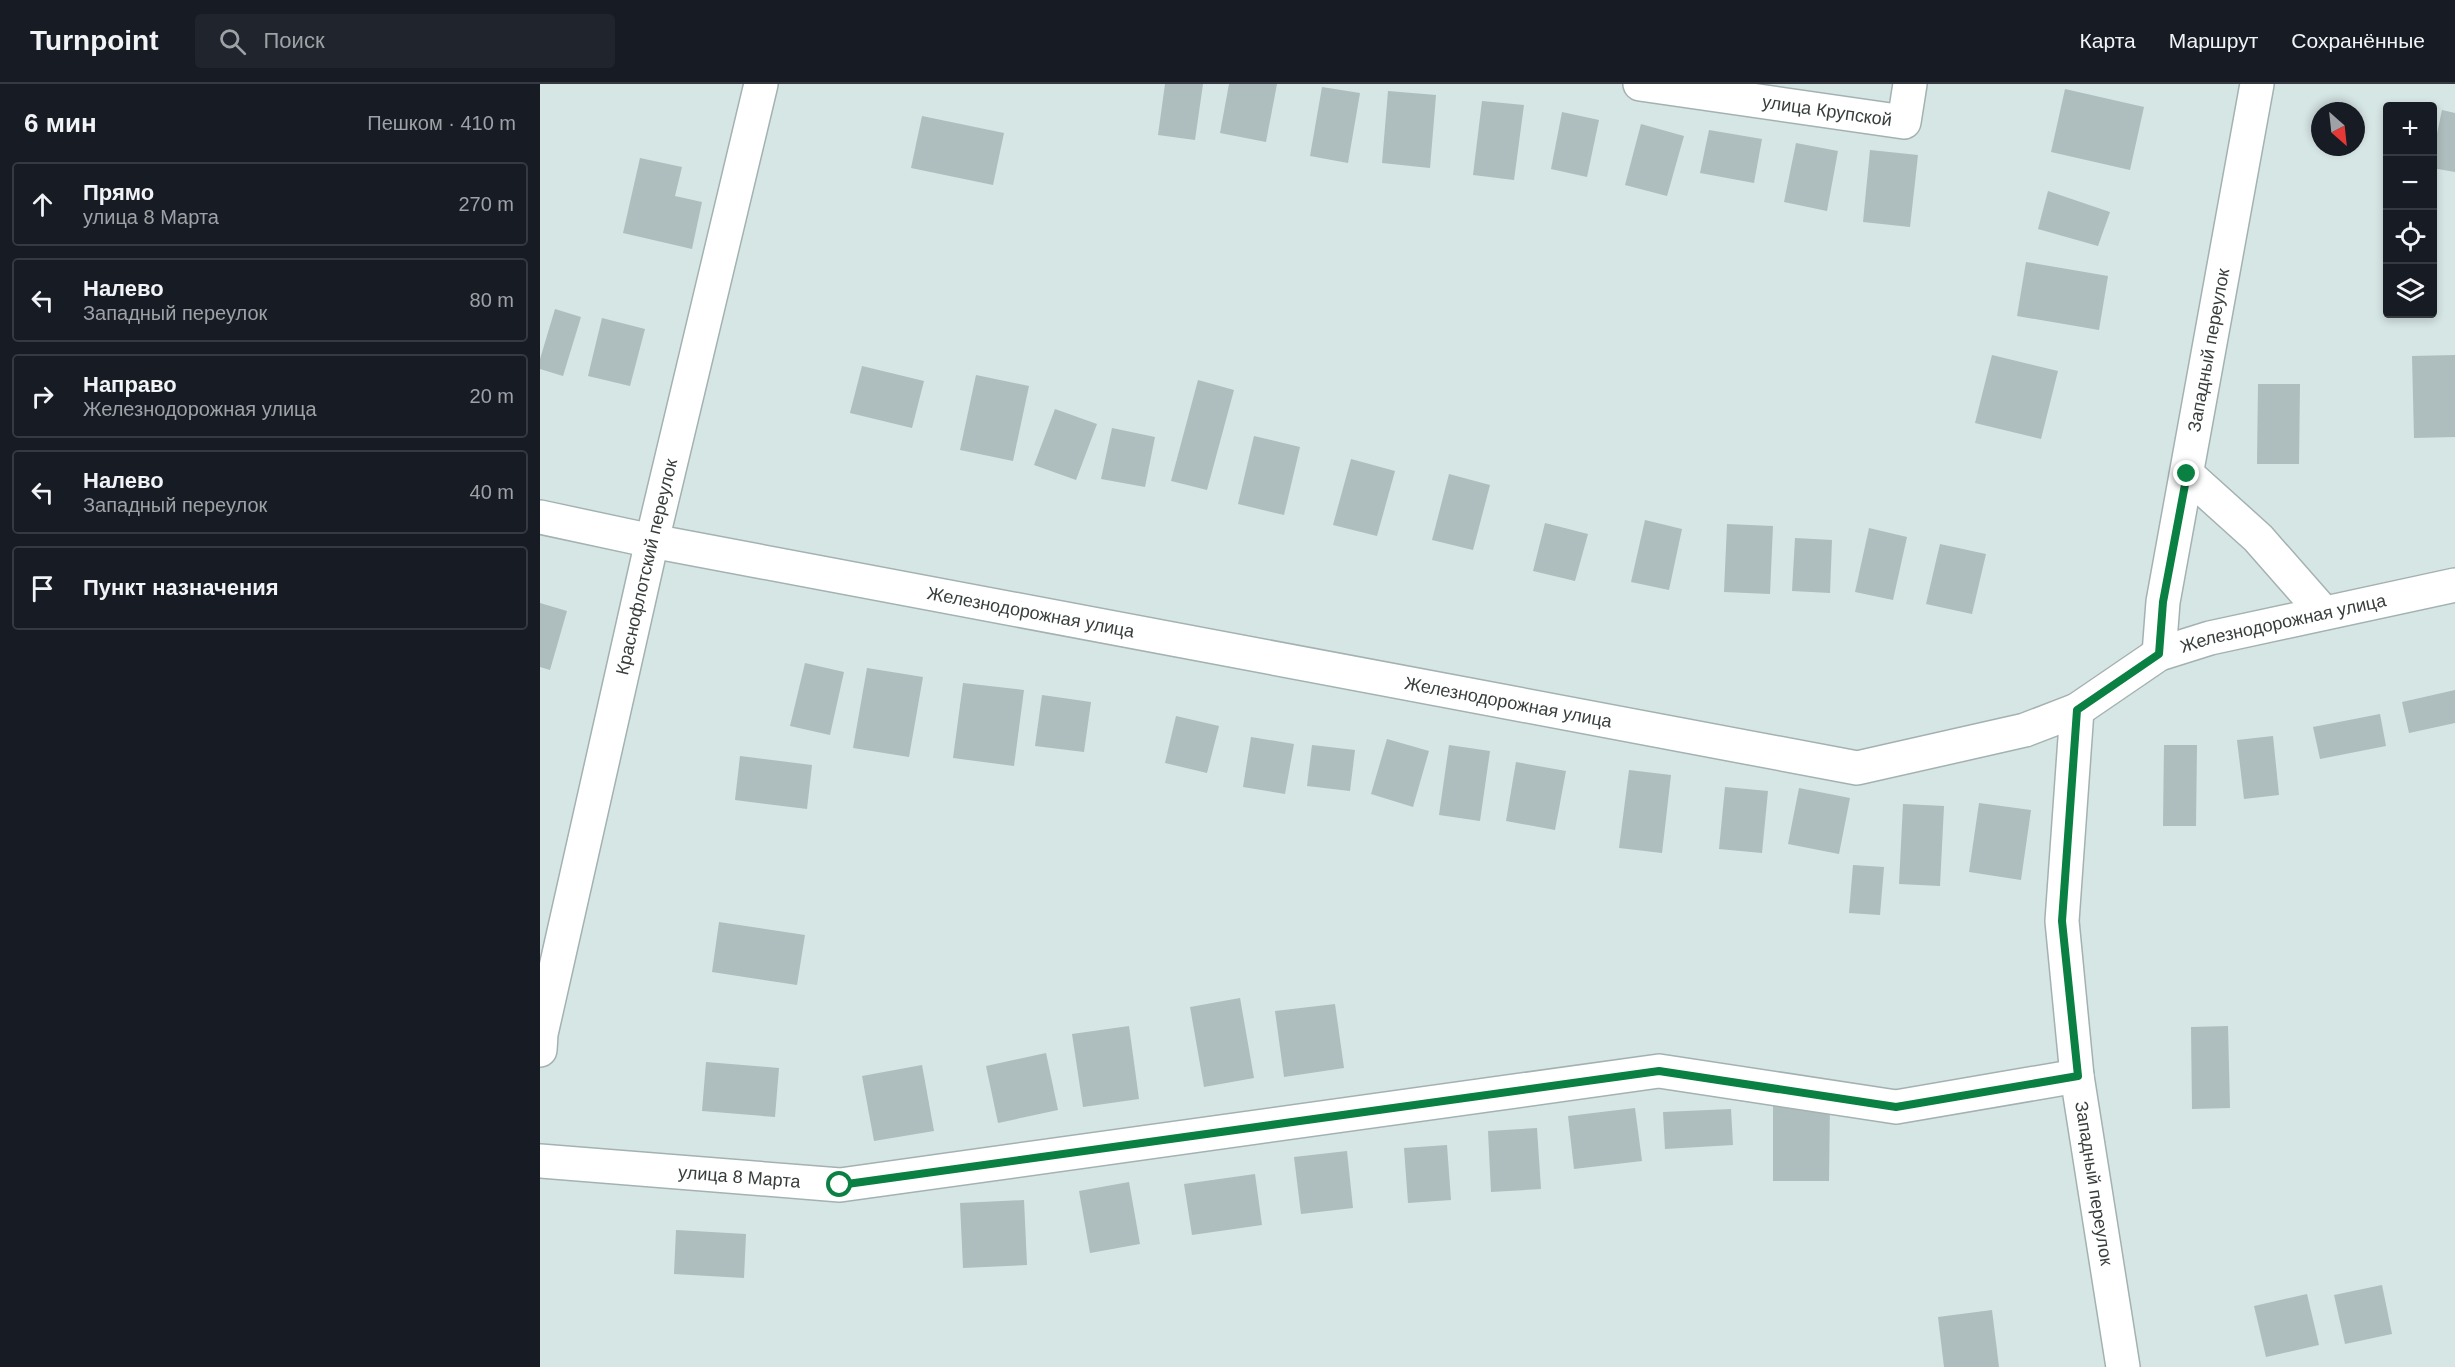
<!DOCTYPE html>
<html lang="ru">
<head>
<meta charset="utf-8">
<style>
	:root { --surface:#171b24; --page:#20242c; --text:#f1f3f6; --muted:#9ea1a6; --line:#363941 }
	body { margin:0; font-family:Helvetica,sans-serif; background:var(--page); color:var(--text) }
	.controls { position:absolute; right:18px; top:18px; display:grid; overflow:hidden; border-radius:6px; box-shadow:0 3px 9px #0003 }
	.controls button { width:54px; height:54px; display:grid; place-items:center; padding:0; border:0; border-bottom:2px solid var(--line); background:var(--surface); color:var(--text); font:30px sans-serif }
	.compass { position:absolute; left:1771px; top:18px; width:54px; height:54px; border-radius:50%; background:var(--surface); box-shadow:0 3px 9px #0003; rotate:153deg }
	.stop { position:absolute; width:18px; height:18px; margin:-14px; border:4px solid #0b8043; border-radius:50%; background:#fff }
	.stop.end { background:#0b8043; border-color:#fff; box-shadow:0 2px 6px #0008 }
	.list { margin:0; padding:0; list-style:none }
	h2 { display:flex; justify-content:space-between; align-items:center; height:78px; margin:0; padding:0 24px; font-size:26px }
	h2 small { font-size:20px; font-weight:400; color:var(--muted) }
	.list li { display:grid; grid-template-columns:39px 1fr auto; gap:18px; align-items:center; box-sizing:border-box; height:84px; margin:0 12px 12px; padding:0 12px; border:2px solid var(--line); border-radius:6px }
	.list b { display:block; font-size:22px; white-space:nowrap }
	.list p { margin:0; font-size:20px; white-space:nowrap; color:var(--muted) }
	.list em { font-size:20px; font-style:normal; color:var(--muted) }
	.icon { flex:none; width:33px; height:33px; fill:none; stroke:currentColor; stroke-width:2; stroke-linecap:round; stroke-linejoin:round }
	.map { position:relative; flex:none; width:1915px; height:1283px; overflow:hidden }
	header { display:flex; align-items:center; gap:36px; box-sizing:border-box; height:84px; padding:0 30px; background:var(--surface); border-bottom:2px solid var(--line) }
	header strong { font-size:28px }
	nav { display:flex; gap:33px; margin-inline-start:auto; font-size:21px }
	.search { width:420px; height:54px; background:var(--page); display:flex; align-items:center; gap:15px; box-sizing:border-box; padding:0 21px; border-radius:6px; color:var(--muted); font-size:22px }
	main { display:flex }
	aside { flex:1; background:var(--surface) }
	.map>svg:first-child { display:block }
	.building { fill:#aebdbd }
	.lines { fill:none; stroke-linecap:round; stroke-linejoin:round }
	.street-casing { stroke:#a3b2b1; stroke-width:36 }
	.street { stroke:#fff; stroke-width:33 }
	.route { stroke:#0b8043; stroke-width:8 }
	.labels { text-anchor:middle; dominant-baseline:central; stroke-width:4.5; stroke-linejoin:round; paint-order:stroke }
	.street-label { font-size:18px; fill:#383e3d; stroke:#d6e6e5 }
</style>
</head>
<body>
<header>
<strong>Turnpoint</strong>
<div class="search"><svg class="icon" aria-label="search" viewBox="0 0 24 24"><circle cx="10" cy="10" r="6"/><path d="M15 15l6 6"/></svg>Поиск</div>
<nav><a>Карта</a><a>Маршрут</a><a>Сохранённые</a></nav>
</header>
<main>
<aside>
<h2>6 мин<small>Пешком · 410 m</small></h2>
<ul class="list">
<li><svg class="icon" aria-label="ahead" viewBox="0 0 24 24"><path d="M12 20V5M6 11l6-6 6 6"/></svg><div><b>Прямо</b><p>улица 8 Марта</p></div><em>270 m</em></li>
<li><svg class="icon" aria-label="left" viewBox="0 0 24 24"><path d="M17 20v-9H6M10 6l-5 5 5 5"/></svg><div><b>Налево</b><p>Западный переулок</p></div><em>80 m</em></li>
<li><svg class="icon" aria-label="right" viewBox="0 0 24 24"><path d="M7 20v-9h11M14 6l5 5-5 5"/></svg><div><b>Направо</b><p>Железнодорожная улица</p></div><em>20 m</em></li>
<li><svg class="icon" aria-label="left" viewBox="0 0 24 24"><path d="M17 20v-9H6M10 6l-5 5 5 5"/></svg><div><b>Налево</b><p>Западный переулок</p></div><em>40 m</em></li>
<li><svg class="icon" aria-label="arrive" viewBox="0 0 24 24"><path d="M6 21V4h12l-3 4 3 4H6"/></svg><div><b>Пункт назначения</b></div></li>
</ul>
</aside>
<div class="map">
<svg width="1915" height="1283" viewBox="0 0 1915 1283">
	<rect width="100%" height="100%" fill="#d6e6e5"/>
	<g class="building">
		<path d="M625,0h38l-8,56 -37,-5z"/>
		<path d="M689,0h48l-11,58 -46,-9z"/>
		<path d="M782,3l38,6 -12,70 -38,-7z"/>
		<path d="M1525,5l79,18 -14,63 -79,-18z"/>
		<path d="M848,7l48,4 -6,73 -48,-5z"/>
		<path d="M942,17l42,4 -10,75 -41,-5z"/>
		<path d="M1902,26l13,3v59l-23,-4v-11z"/>
		<path d="M1022,28l37,8 -12,57 -36,-8z"/>
		<path d="M382,32l82,17 -11,52 -82,-17z"/>
		<path d="M1101,40l43,12 -17,60 -42,-11z"/>
		<path d="M1169,46l53,9 -8,44 -54,-10z"/>
		<path d="M1256,59l42,8 -11,60 -43,-9z"/>
		<path d="M1330,66l48,5 -8,72 -47,-5z"/>
		<path d="M100,74l42,9 -7,29 27,6 -10,47 -69,-16z"/>
		<path d="M1508,107l62,21 -12,34 -60,-17z"/>
		<path d="M1486,178l82,14 -9,54 -82,-14z"/>
		<path d="M15,225l26,8 -18,59 -23,-7v-10z"/>
		<path d="M62,234l43,11 -15,57 -42,-10z"/>
		<path d="M1452,271l66,16 -17,68 -66,-16z"/>
		<path d="M1915,271v82l-41,1 -2,-82z"/>
		<path d="M322,282l62,15 -12,47 -62,-15z"/>
		<path d="M436,291l53,11 -16,75 -53,-11z"/>
		<path d="M658,296l36,10 -27,100 -36,-9z"/>
		<path d="M1718,300h42l-1,80h-42z"/>
		<path d="M515,325l42,15 -21,56 -42,-15z"/>
		<path d="M572,344l43,9 -10,50 -44,-8z"/>
		<path d="M714,352l46,11 -16,68 -46,-11z"/>
		<path d="M811,375l44,12 -18,65 -44,-11z"/>
		<path d="M909,390l41,11 -17,65 -41,-10z"/>
		<path d="M1105,436l37,9 -13,61 -38,-8z"/>
		<path d="M1005,439l43,11 -13,47 -42,-10z"/>
		<path d="M1187,440l46,2 -3,68 -46,-2z"/>
		<path d="M1329,444l38,9 -14,63 -38,-8z"/>
		<path d="M1255,454l37,2 -2,53 -38,-2z"/>
		<path d="M1400,460l46,10 -14,60 -46,-10z"/>
		<path d="M0,519l27,8 -17,59 -10,-3z"/>
		<path d="M265,579l39,9 -14,63 -40,-9z"/>
		<path d="M327,584l56,9 -14,80 -56,-9z"/>
		<path d="M423,599l61,7 -10,76 -61,-8z"/>
		<path d="M1915,606v33l-46,10 -7,-31z"/>
		<path d="M502,611l49,7 -7,50 -49,-6z"/>
		<path d="M1840,630l6,32 -66,13 -7,-32z"/>
		<path d="M636,632l43,10 -12,47 -42,-10z"/>
		<path d="M1733,652l6,59 -35,4 -7,-59z"/>
		<path d="M711,653l43,7 -9,50 -42,-7z"/>
		<path d="M847,655l42,12 -16,56 -42,-13z"/>
		<path d="M772,661l43,5 -5,41 -43,-5z"/>
		<path d="M909,661l41,6 -10,70 -41,-6z"/>
		<path d="M1624,661h33l-1,81h-33z"/>
		<path d="M200,672l72,9 -5,44 -72,-9z"/>
		<path d="M976,678l50,9 -11,59 -49,-9z"/>
		<path d="M1089,686l42,5 -9,78 -43,-5z"/>
		<path d="M1185,703l43,4 -6,62 -43,-4z"/>
		<path d="M1259,704l51,10 -11,56 -51,-10z"/>
		<path d="M1439,719l52,7 -10,70 -52,-8z"/>
		<path d="M1363,720l41,2 -4,80 -41,-2z"/>
		<path d="M1313,781l31,2 -4,48 -31,-2z"/>
		<path d="M179,838l86,13 -8,50 -85,-13z"/>
		<path d="M700,914l14,80 -50,9 -14,-80z"/>
		<path d="M795,920l9,64 -60,9 -9,-66z"/>
		<path d="M589,942l10,73 -56,8 -11,-73z"/>
		<path d="M1688,942l2,82 -38,1 -1,-82z"/>
		<path d="M506,969l12,57 -60,13 -12,-57z"/>
		<path d="M166,978l73,6 -4,49 -73,-6z"/>
		<path d="M382,981l12,66 -60,10 -12,-65z"/>
		<path d="M1233,1018h57l-1,79h-56z"/>
		<path d="M1095,1024l7,53 -68,8 -6,-53z"/>
		<path d="M1191,1025l2,36 -68,4 -2,-37z"/>
		<path d="M997,1044l4,61 -50,3 -3,-61z"/>
		<path d="M907,1061l4,55 -43,3 -4,-55z"/>
		<path d="M807,1067l6,57 -52,6 -7,-57z"/>
		<path d="M715,1090l7,51 -70,10 -8,-51z"/>
		<path d="M589,1098l11,62 -50,9 -11,-62z"/>
		<path d="M484,1116l3,65 -64,3 -3,-65z"/>
		<path d="M136,1146l70,4 -2,44 -70,-4z"/>
		<path d="M1842,1201l10,49 -47,10 -11,-49z"/>
		<path d="M1767,1210l12,51 -53,12 -12,-51z"/>
		<path d="M1452,1226l7,57h-55l-6,-50z"/>
	</g>
	<g class="lines">
		<g class="street-casing">
			<g id="street">
				<path id="s1" d="M1100,0l264,38 6,-38"/>
				<path d="M1647,390l71,64 65,74"/>
				<path id="s2" d="M0,433l112,24 1205,227 168,-38 52,-20 82,-56 51,-16 245,-53"/>
				<path id="s3" d="M1619,570l4,-52 94,-518"/>
				<path id="s4" d="M1537,626l-15,211 15,155 46,291"/>
				<path id="s5" d="M0,966l1,-16 111,-493 109,-457"/>
				<path id="s6" d="M0,1077l300,24 819,-114 237,36 181,-31"/>
			</g>
		</g>
		<use href="#street" class="street"/>
	</g>
	<g class="lines">
		<path class="route" d="M300,1101l819,-114 237,36 182,-31 -16,-155 15,-211 82,-56 4,-52 24,-128"/>
	</g>
	<g class="labels">
		<g class="street-label">
			<text stroke="none"><textPath href="#s1" startOffset="189">улица Крупской</textPath></text>
			<text stroke="none"><textPath href="#s3" startOffset="308">Западный переулок</textPath></text>
			<text stroke="none"><textPath href="#s5" startOffset="495">Краснофлотский переулок</textPath></text>
			<text stroke="none"><textPath href="#s2" startOffset="500">Железнодорожная улица</textPath></text>
			<text stroke="none"><textPath href="#s2" startOffset="1796">Железнодорожная улица</textPath></text>
			<text stroke="none"><textPath href="#s2" startOffset="986">Железнодорожная улица</textPath></text>
			<text stroke="none"><textPath href="#s6" startOffset="200">улица 8 Марта</textPath></text>
			<text stroke="none"><textPath href="#s4" startOffset="476">Западный переулок</textPath></text>
		</g>
	</g>
</svg>
<div class="controls">
<button>+</button>
<button>−</button>
<button><svg class="icon" aria-label="locate" viewBox="0 0 24 24"><circle cx="12" cy="12" r="6"/><path d="M12 2v4M12 18v4M2 12h4M18 12h4"/></svg></button>
<button><svg class="icon" aria-label="layers" viewBox="0 0 24 24"><path d="M12 4l9 5-9 5-9-5zM3 14l9 5 9-5"/></svg></button>
</div>
<svg class="compass" viewBox="-18 -18 36 36"><path d="M0-13l5 13h-10z" fill="#e53935"/><path d="M0 13l5-13h-10z" fill="#9ea1a6"/></svg>
<div class="stop" style="left:300px;top:1101px"></div>
<div class="stop end" style="left:1647px;top:390px"></div>
</div>
</main>
</body>
</html>
